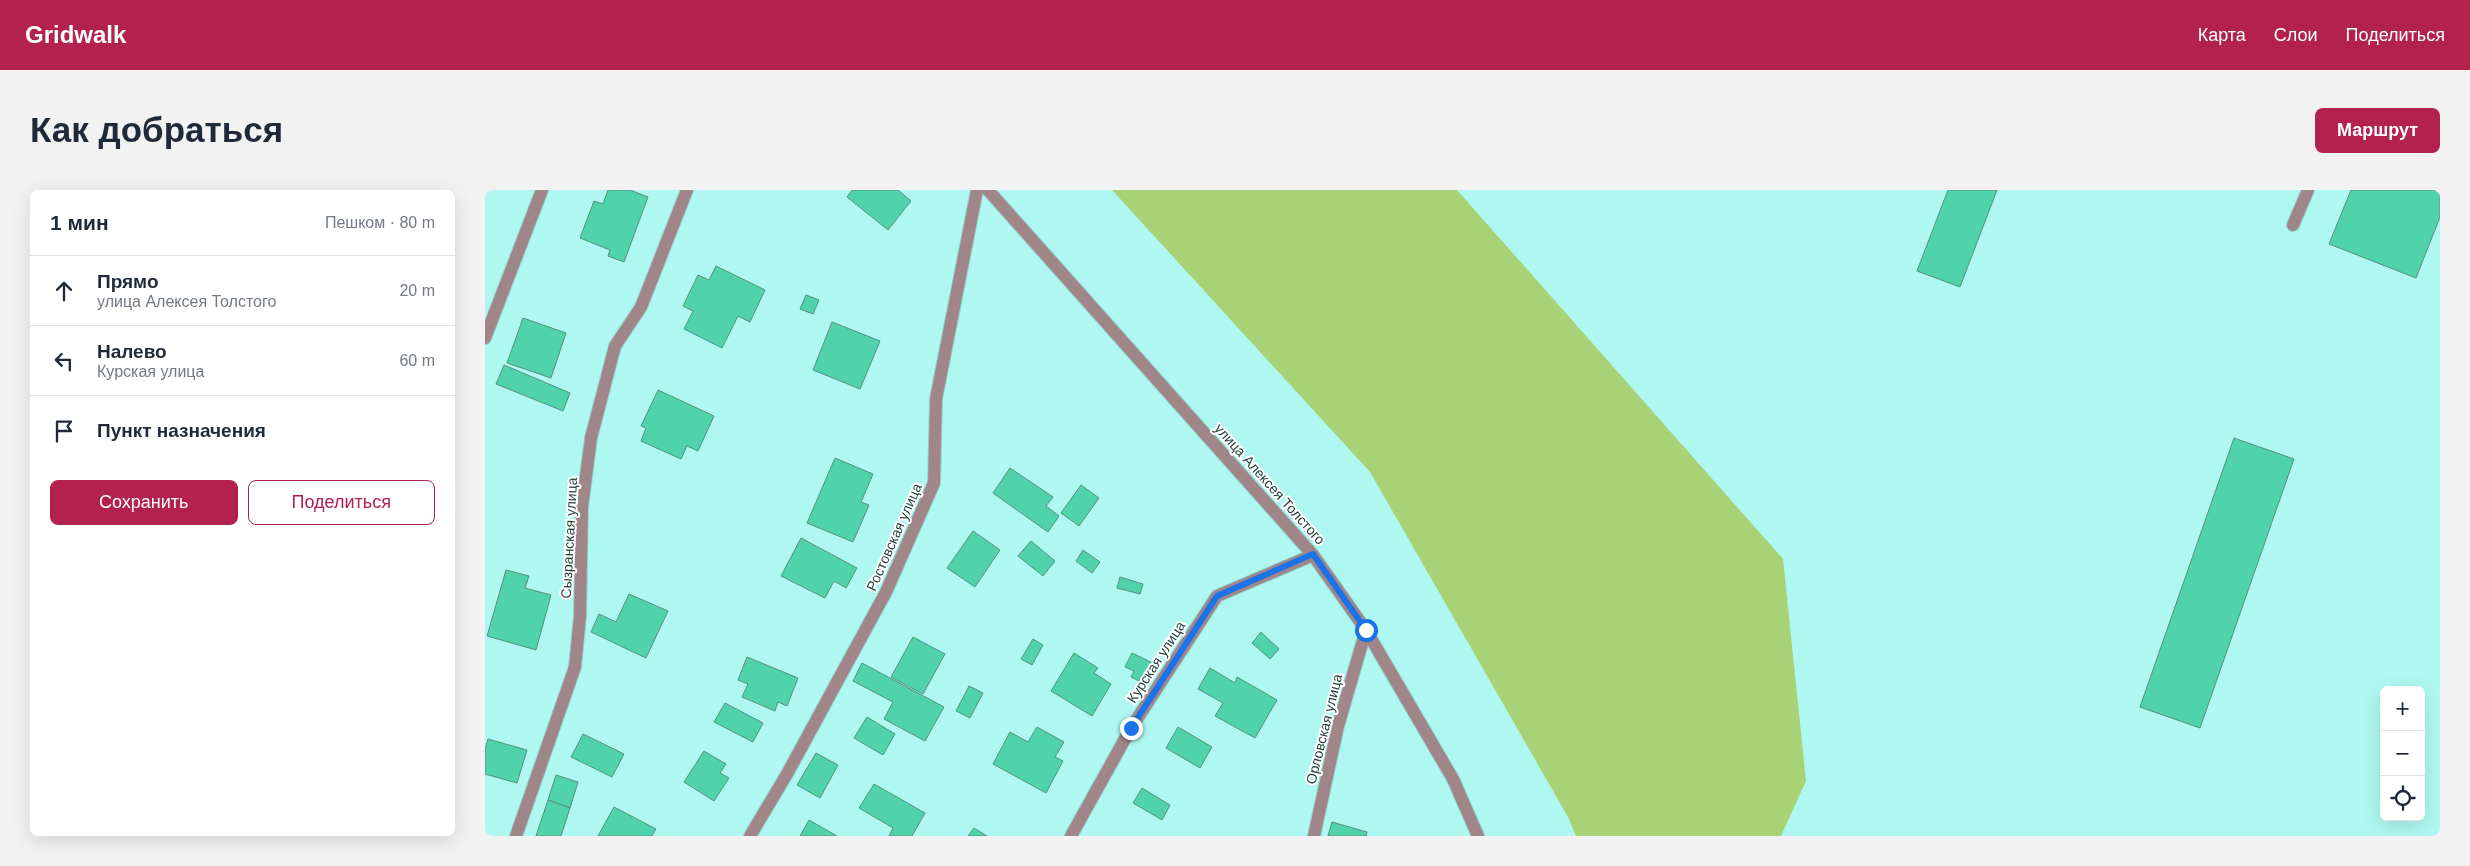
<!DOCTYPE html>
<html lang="ru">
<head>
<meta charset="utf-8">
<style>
	:root { --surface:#fff; --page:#f2f2f3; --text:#1f2937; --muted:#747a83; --line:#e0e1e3; --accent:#b3224f }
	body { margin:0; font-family:Arial,sans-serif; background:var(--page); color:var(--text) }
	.controls { position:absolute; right:15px; bottom:15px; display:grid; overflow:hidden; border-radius:8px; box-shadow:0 5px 20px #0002 }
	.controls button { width:45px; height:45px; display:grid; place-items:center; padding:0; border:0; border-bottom:1px solid var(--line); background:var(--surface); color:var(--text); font:25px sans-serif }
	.stop { position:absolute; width:15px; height:15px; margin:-11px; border:4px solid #1a73e8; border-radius:50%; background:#fff }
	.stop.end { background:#1a73e8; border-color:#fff; box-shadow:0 1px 5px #0008 }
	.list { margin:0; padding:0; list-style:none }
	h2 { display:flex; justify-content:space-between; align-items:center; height:65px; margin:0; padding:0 20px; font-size:21px }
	h2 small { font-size:16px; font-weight:400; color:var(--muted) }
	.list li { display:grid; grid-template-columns:32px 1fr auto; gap:15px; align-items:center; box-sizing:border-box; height:70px; padding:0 20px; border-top:1px solid var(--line) }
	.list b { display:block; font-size:19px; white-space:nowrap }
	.list p { margin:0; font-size:16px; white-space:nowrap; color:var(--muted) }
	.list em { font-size:16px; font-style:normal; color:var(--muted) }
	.actions { display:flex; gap:10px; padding:15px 20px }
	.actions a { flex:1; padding:11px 0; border:1px solid var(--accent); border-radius:8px; text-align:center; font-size:18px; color:var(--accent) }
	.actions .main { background:var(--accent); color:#fff }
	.icon { flex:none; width:28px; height:28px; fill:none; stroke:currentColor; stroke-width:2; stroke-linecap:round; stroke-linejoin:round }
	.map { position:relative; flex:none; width:1955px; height:646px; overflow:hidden; border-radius:8px }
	header { display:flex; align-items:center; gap:30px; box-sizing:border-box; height:70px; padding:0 25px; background:var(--accent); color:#fff }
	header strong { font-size:24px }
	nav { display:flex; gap:28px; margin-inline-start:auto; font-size:18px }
	.intro { display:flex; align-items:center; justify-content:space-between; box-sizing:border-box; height:120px; padding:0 30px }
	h1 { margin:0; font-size:35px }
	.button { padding:12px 22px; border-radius:8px; background:var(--accent); color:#fff; font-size:18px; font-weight:700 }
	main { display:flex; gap:30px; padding:0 30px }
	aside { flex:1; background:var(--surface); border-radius:8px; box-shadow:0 5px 20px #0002 }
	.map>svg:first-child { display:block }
	.green { fill:#a7d276 }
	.building { fill:#50d2aa; stroke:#55927c }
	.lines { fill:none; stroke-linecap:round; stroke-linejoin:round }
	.minor-casing { stroke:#93d3cd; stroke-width:14 }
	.minor { stroke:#a08689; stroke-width:12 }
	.route { stroke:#1a73e8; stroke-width:6 }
	.labels { text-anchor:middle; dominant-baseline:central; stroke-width:4; stroke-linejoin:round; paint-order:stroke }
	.street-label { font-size:14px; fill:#213f3c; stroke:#fff }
</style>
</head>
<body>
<header>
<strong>Gridwalk</strong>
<nav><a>Карта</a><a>Слои</a><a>Поделиться</a></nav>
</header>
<div class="intro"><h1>Как добраться</h1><a class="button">Маршрут</a></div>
<main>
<aside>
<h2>1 мин<small>Пешком · 80 m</small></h2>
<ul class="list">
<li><svg class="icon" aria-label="ahead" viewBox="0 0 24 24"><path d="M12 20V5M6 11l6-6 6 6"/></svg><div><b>Прямо</b><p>улица Алексея Толстого</p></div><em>20 m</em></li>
<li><svg class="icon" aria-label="left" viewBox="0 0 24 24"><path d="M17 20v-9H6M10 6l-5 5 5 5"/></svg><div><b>Налево</b><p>Курская улица</p></div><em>60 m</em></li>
<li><svg class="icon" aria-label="arrive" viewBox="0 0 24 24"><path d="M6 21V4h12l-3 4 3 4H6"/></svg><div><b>Пункт назначения</b></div></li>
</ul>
<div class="actions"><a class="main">Сохранить</a><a>Поделиться</a></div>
</aside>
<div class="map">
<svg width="1955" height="646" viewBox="0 0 1955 646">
	<rect width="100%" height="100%" fill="#aff8f1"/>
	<path class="green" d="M627,0h345l326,369 23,222 -25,55h-205l-8,-19 -198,-345z"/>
	<g class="building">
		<path d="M123,0h22l18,7 -24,65 -16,-6 2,-6 -30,-12 14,-37 9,3z"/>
		<path d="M367,0h46l13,11 -23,29 -41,-33z"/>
		<path d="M1463,0h49l-37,97 -43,-16z"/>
		<path d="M1866,0h89v27l-24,61 -87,-34z"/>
		<path d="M231,76l49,24 -15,32 -12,-6 -16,32 -38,-19 9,-18 -10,-5 15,-31 11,5z"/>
		<path d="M321,105l13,5 -6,14 -13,-5z"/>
		<path d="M38,128l43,15 -15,45 -44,-15z"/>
		<path d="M347,132l48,19 -20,48 -47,-19z"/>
		<path d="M19,175l66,28 -7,18 -67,-27z"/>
		<path d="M173,200l56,26 -16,35 -11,-5 -6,13 -40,-18 5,-13 -5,-2z"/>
		<path d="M1749,248l60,21 -94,269 -60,-21z"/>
		<path d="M350,268l38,16 -12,28 8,3 -16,37 -46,-19z"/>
		<path d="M525,278l43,29 -7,9 13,10 -11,16 -55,-39z"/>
		<path d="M596,295l18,13 -20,28 -18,-13z"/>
		<path d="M488,341l27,19 -25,37 -28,-19z"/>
		<path d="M316,348l56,30 -11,20 -12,-7 -9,17 -44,-22z"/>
		<path d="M546,351l24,20 -12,15 -25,-20z"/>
		<path d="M598,360l17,12 -8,11 -16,-12z"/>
		<path d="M21,380l23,6 -4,12 26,7 -15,55 -49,-14z"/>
		<path d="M635,387l23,7 -3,10 -23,-6z"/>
		<path d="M144,404l39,17 -22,47 -55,-26 8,-18 17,8z"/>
		<path d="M776,442l18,17 -9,10 -18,-16z"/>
		<path d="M428,447l32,17 -22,40 -32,-17z"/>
		<path d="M548,449l10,6 -11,20 -11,-6z"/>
		<path d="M589,463l24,15 -4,5 17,11 -19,32 -41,-25z"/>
		<path d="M647,463l23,11 -10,20 -14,-7 3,-6 -9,-4z"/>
		<path d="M262,467l51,21 -11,28 -9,-4 -3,9 -33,-14 6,-13 -10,-4z"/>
		<path d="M377,473l82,44 -19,34 -41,-22 9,-17 -40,-21z"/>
		<path d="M725,478l25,15 2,-6 40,23 -22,38 -40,-22 8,-13 -25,-14z"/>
		<path d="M484,496l14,7 -13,25 -14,-7z"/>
		<path d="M240,513l38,20 -10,19 -39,-20z"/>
		<path d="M382,527l28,17 -12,21 -29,-17z"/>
		<path d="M552,537l27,15 -9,15 8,4 -17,32 -53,-29 17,-32 18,10z"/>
		<path d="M693,537l34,20 -12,21 -34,-20z"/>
		<path d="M98,544l41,20 -12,23 -41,-20z"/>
		<path d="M3,549l39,11 -10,33 -32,-9v-25z"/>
		<path d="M219,561l22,13 -6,9 9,5 -15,23 -30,-19z"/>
		<path d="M331,563l22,12 -18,33 -23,-13z"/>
		<path d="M71,585l22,7 -8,26 -22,-8z"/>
		<path d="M389,594l51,29 -13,23h-23l4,-8 -34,-20z"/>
		<path d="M657,598l28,17 -8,15 -29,-17z"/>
		<path d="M63,610l22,8 -9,28h-25z"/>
		<path d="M129,617l42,22 -4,7h-54z"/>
		<path d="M324,630l28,16h-37z"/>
		<path d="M847,632l35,10 -1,4h-38z"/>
		<path d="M489,638l13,8h-19z"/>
	</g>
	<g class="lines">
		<g class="minor-casing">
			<g id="minor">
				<path d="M503,0l325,365 53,75 87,149 25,57"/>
				<path d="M1808,35l15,-35"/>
				<path d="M0,148l57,-148"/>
				<path d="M31,646l59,-169 5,-51 2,-109 9,-69 24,-92 26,-39 46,-117"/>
				<path d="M265,646l37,-62 99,-182 48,-109 2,-84 41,-209"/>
				<path d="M586,646l60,-108 86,-132 96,-41"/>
				<path d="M829,646l24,-110 28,-96"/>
			</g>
		</g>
		<use href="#minor" class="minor"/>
	</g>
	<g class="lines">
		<path class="route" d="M646,538l86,-132 96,-42 53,76"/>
	</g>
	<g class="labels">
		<g class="street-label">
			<text transform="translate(785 294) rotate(48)">улица Алексея Толстого</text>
			<text transform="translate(409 347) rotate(-66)">Ростовская улица</text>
			<text transform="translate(84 348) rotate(-87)">Сызранская улица</text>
			<text transform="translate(671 472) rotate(-57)">Курская улица</text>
			<text transform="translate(839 539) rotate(-76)">Орловская улица</text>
		</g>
	</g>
</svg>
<div class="controls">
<button>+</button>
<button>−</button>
<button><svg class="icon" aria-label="locate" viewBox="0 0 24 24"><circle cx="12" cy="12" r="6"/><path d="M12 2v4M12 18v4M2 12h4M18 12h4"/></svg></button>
</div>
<div class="stop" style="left:881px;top:440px"></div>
<div class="stop end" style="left:646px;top:538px"></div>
</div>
</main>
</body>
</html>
